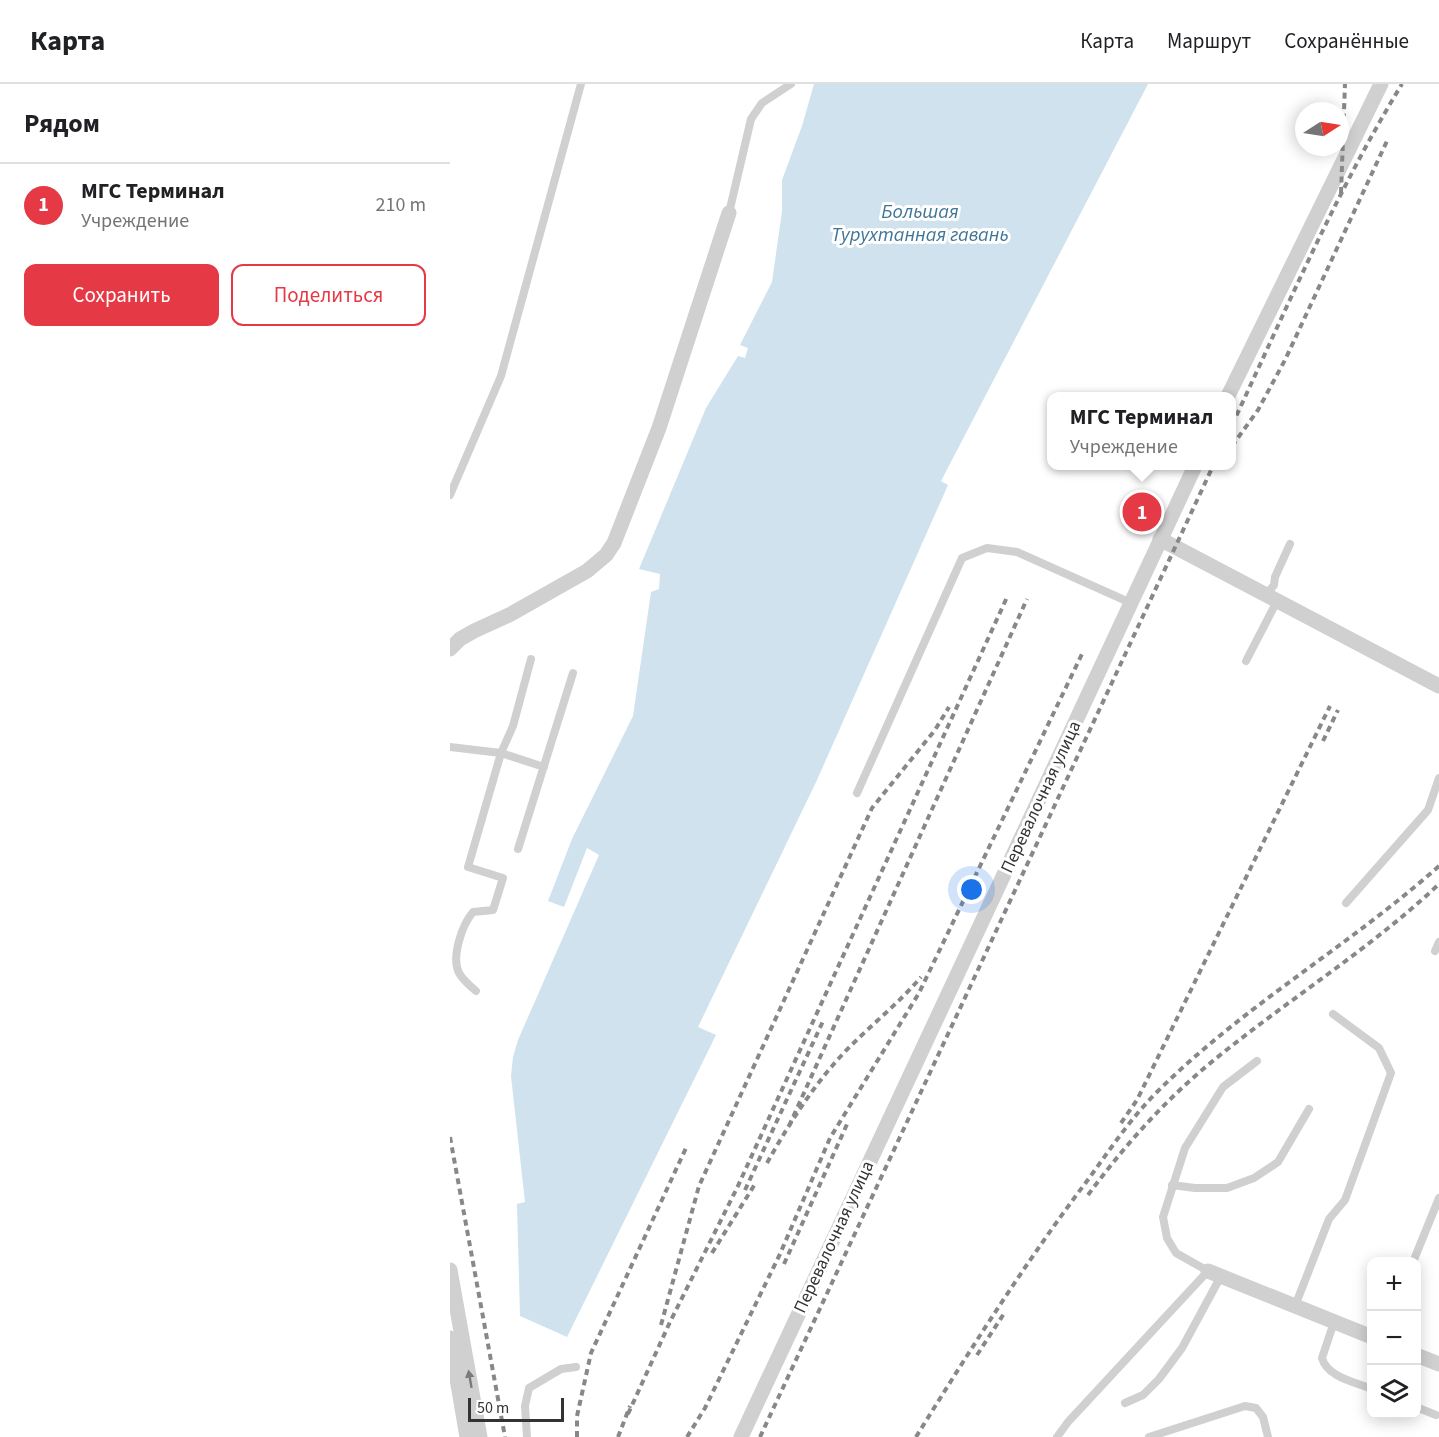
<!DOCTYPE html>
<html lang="ru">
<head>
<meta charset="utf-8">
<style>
	:root { --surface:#fff; --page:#f6f6f6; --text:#202124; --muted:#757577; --line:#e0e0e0; --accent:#e63946 }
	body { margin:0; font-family:"Source Sans 3",sans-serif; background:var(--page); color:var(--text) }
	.controls { position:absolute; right:18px; bottom:18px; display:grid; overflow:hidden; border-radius:12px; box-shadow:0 3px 15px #0003 }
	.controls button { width:54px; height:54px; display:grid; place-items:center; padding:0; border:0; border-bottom:2px solid var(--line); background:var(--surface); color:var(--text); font:30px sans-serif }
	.compass { position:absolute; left:845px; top:18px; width:54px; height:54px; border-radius:50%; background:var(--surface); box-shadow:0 3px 15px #0003; rotate:78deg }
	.scale { position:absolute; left:18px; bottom:15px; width:96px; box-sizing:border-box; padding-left:6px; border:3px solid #333; border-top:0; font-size:16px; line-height:21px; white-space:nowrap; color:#333; -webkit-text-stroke:4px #fff; paint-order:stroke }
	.you { position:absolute; left:522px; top:806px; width:21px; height:21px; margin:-15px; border:4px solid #fff; border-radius:50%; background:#1a73e8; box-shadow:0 0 0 9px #1a73e833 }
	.badge { display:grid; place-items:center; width:39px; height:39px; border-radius:50%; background:var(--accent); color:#fff; font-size:20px; font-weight:700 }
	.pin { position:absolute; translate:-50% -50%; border:3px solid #fff; box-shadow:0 2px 6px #0006 }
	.popup { position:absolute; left:597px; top:308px; width:189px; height:78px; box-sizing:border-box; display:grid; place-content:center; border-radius:12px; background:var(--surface); filter:drop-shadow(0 2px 4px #0005); font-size:20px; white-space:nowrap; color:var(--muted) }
	.popup b { font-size:22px; color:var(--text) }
	.popup::after { content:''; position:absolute; left:50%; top:100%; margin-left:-12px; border:12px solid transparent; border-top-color:var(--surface) }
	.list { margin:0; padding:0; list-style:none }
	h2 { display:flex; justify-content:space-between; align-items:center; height:78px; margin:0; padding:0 24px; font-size:26px }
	h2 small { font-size:20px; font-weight:400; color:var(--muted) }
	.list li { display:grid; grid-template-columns:39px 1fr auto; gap:18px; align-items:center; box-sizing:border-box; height:84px; padding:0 24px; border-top:2px solid var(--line) }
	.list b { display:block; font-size:22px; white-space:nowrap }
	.list p { margin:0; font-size:20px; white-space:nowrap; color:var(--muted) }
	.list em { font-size:20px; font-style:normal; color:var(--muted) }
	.actions { display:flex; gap:12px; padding:18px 24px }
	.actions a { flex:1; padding:14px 0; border:2px solid var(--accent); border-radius:12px; text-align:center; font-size:21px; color:var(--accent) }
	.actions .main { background:var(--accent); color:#fff }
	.icon { flex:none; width:33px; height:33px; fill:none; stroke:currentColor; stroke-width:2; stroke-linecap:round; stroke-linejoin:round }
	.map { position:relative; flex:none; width:989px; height:1353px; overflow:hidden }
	header { display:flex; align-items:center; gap:36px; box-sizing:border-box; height:84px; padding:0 30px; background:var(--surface); border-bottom:2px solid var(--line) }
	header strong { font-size:28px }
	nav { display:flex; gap:33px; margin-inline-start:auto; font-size:21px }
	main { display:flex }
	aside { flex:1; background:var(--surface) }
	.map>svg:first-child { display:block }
	.water { fill:#cfe2ee }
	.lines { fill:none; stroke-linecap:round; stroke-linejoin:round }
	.lane { stroke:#d0d0d0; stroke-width:8 }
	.street { stroke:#d0d0d0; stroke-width:15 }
	.rail { stroke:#888; stroke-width:4; stroke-dasharray:6 4.5; stroke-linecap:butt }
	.oneway { fill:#7a7a7a }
	.labels { text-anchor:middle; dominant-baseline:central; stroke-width:6; stroke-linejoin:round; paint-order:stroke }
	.street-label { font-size:18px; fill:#333; stroke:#fff }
	.water-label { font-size:20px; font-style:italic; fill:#3f7597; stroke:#fff }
</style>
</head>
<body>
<header>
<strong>Карта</strong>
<nav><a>Карта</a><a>Маршрут</a><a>Сохранённые</a></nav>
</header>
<main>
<aside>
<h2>Рядом<small></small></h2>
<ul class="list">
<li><span class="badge">1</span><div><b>МГС Терминал</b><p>Учреждение</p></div><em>210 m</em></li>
</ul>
<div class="actions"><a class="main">Сохранить</a><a>Поделиться</a></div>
</aside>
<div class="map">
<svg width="989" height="1353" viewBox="0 0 989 1353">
	<rect width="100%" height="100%" fill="#fff"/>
	<path class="water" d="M364,0h334l-207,397 7,4 -131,295 -119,247 18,8 -149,302 -47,-21 -3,-112 8,-2 -14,-126 2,-19 5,-17 81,-185 -12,-7 -23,59 -16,-6 24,-62 61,-123 18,-124 8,-3 1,-15 -21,-5 67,-161 32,-52 7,2 3,-10 -8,-3 32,-63 10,-71v-31l20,-54z"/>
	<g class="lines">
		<g class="lane">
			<path d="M279,129l22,-94 11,-16 29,-19"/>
			<path d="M0,411l51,-119 80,-292"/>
			<path d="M816,511l8,-10 1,-8 15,-33"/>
			<path d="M796,577l31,-60"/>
			<path d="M0,663l51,6 43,14"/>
			<path d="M407,709l105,-235 25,-10 30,4 114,51"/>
			<path d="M68,765l55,-176"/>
			<path d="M896,819l82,-93 11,-32"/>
			<path d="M985,867l4,-9"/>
			<path d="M26,907c-6,-5 -13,-11 -17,-18 -8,-16 3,-48 14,-61l20,-2 10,-32 -35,-11 33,-114 12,-27 18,-67"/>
			<path d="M722,1101l23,3h32l27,-10 24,-16 31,-53"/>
			<path d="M963,1178l26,-64"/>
			<path d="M845,1222l34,-87 16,-19 46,-127 -12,-25 -46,-34"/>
			<path d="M884,1238l-12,36c5,19 33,24 50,31"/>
			<path d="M675,1319l18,-8 16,-16 23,-31 39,-72"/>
			<path d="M966,1323l20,8"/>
			<path d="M77,1353l-2,-31 4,-18 32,-19 15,-2"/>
			<path d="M607,1353l11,-15 140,-151 -32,-18 -9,-15 -4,-21 22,-69 38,-61 34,-26"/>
			<path d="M699,1353l96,-31 11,2 7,9 5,20"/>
		</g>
		<g class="street">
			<path d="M778,312l153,-312"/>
			<path d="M710,455l279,147"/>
			<path d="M0,565l10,-10 14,-8 37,-17 76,-43 19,-16 8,-12 45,-115 70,-215"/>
			<path d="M0,1186l30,167"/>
			<path d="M758,1187l164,66"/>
			<path d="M0,1254l17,99"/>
			<path d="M966,1271l23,9"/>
			<path d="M291,1353l454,-971"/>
		</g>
		<g class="rail">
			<path d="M891,109l4,-109"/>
			<path d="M782,341c54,-115 104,-233 170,-341"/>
			<path d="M782,362l26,-36 27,-50 102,-219"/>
			<path d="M873,657l15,-31"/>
			<path d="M671,1039l16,-23 193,-394"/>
			<path d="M339,1042l238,-527"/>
			<path d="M0,1053l55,300"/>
			<path d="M317,1079c19,-34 41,-69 66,-98 27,-32 61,-56 88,-88"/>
			<path d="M295,1106l79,-171"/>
			<path d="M638,1111c34,-46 71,-88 114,-125 77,-65 164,-117 237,-186"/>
			<path d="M262,1169l43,-69"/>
			<path d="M334,1180l64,-142"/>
			<path d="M211,1241l38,-139 173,-378 63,-78 14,-23"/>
			<path d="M527,1271l28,-43"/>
			<path d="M178,1330l42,-92 67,-134 271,-593"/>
			<path d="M127,1353v-21l14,-63 95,-205"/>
			<path d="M168,1353l12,-31"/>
			<path d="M237,1353l18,-29 75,-154 50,-116 89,-145 163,-339"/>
			<path d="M310,1353l453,-971"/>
			<path d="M466,1353c54,-87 109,-174 171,-256 22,-30 43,-62 70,-89 85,-85 192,-146 282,-226"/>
		</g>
	</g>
	<defs><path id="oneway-solid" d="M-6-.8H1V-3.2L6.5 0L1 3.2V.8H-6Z" transform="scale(1.5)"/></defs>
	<use class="oneway" href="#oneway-solid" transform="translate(20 1295) rotate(-100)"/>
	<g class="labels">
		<g class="street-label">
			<text transform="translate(591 713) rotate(-65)">Перевалочная улица</text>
			<text transform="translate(384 1153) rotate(-65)">Перевалочная улица</text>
		</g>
		<g class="water-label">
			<text x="470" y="128">Большая<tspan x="470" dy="23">Турухтанная гавань</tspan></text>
		</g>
	</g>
</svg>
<div class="controls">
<button>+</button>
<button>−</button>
<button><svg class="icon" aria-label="layers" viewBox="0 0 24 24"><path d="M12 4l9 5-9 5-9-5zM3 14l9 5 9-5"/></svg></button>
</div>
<svg class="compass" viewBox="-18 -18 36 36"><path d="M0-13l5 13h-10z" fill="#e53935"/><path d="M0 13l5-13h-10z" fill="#757577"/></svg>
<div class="scale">50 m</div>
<div class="you"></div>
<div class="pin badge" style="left:692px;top:428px">1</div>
<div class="popup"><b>МГС Терминал</b>Учреждение</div>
</div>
</main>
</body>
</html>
